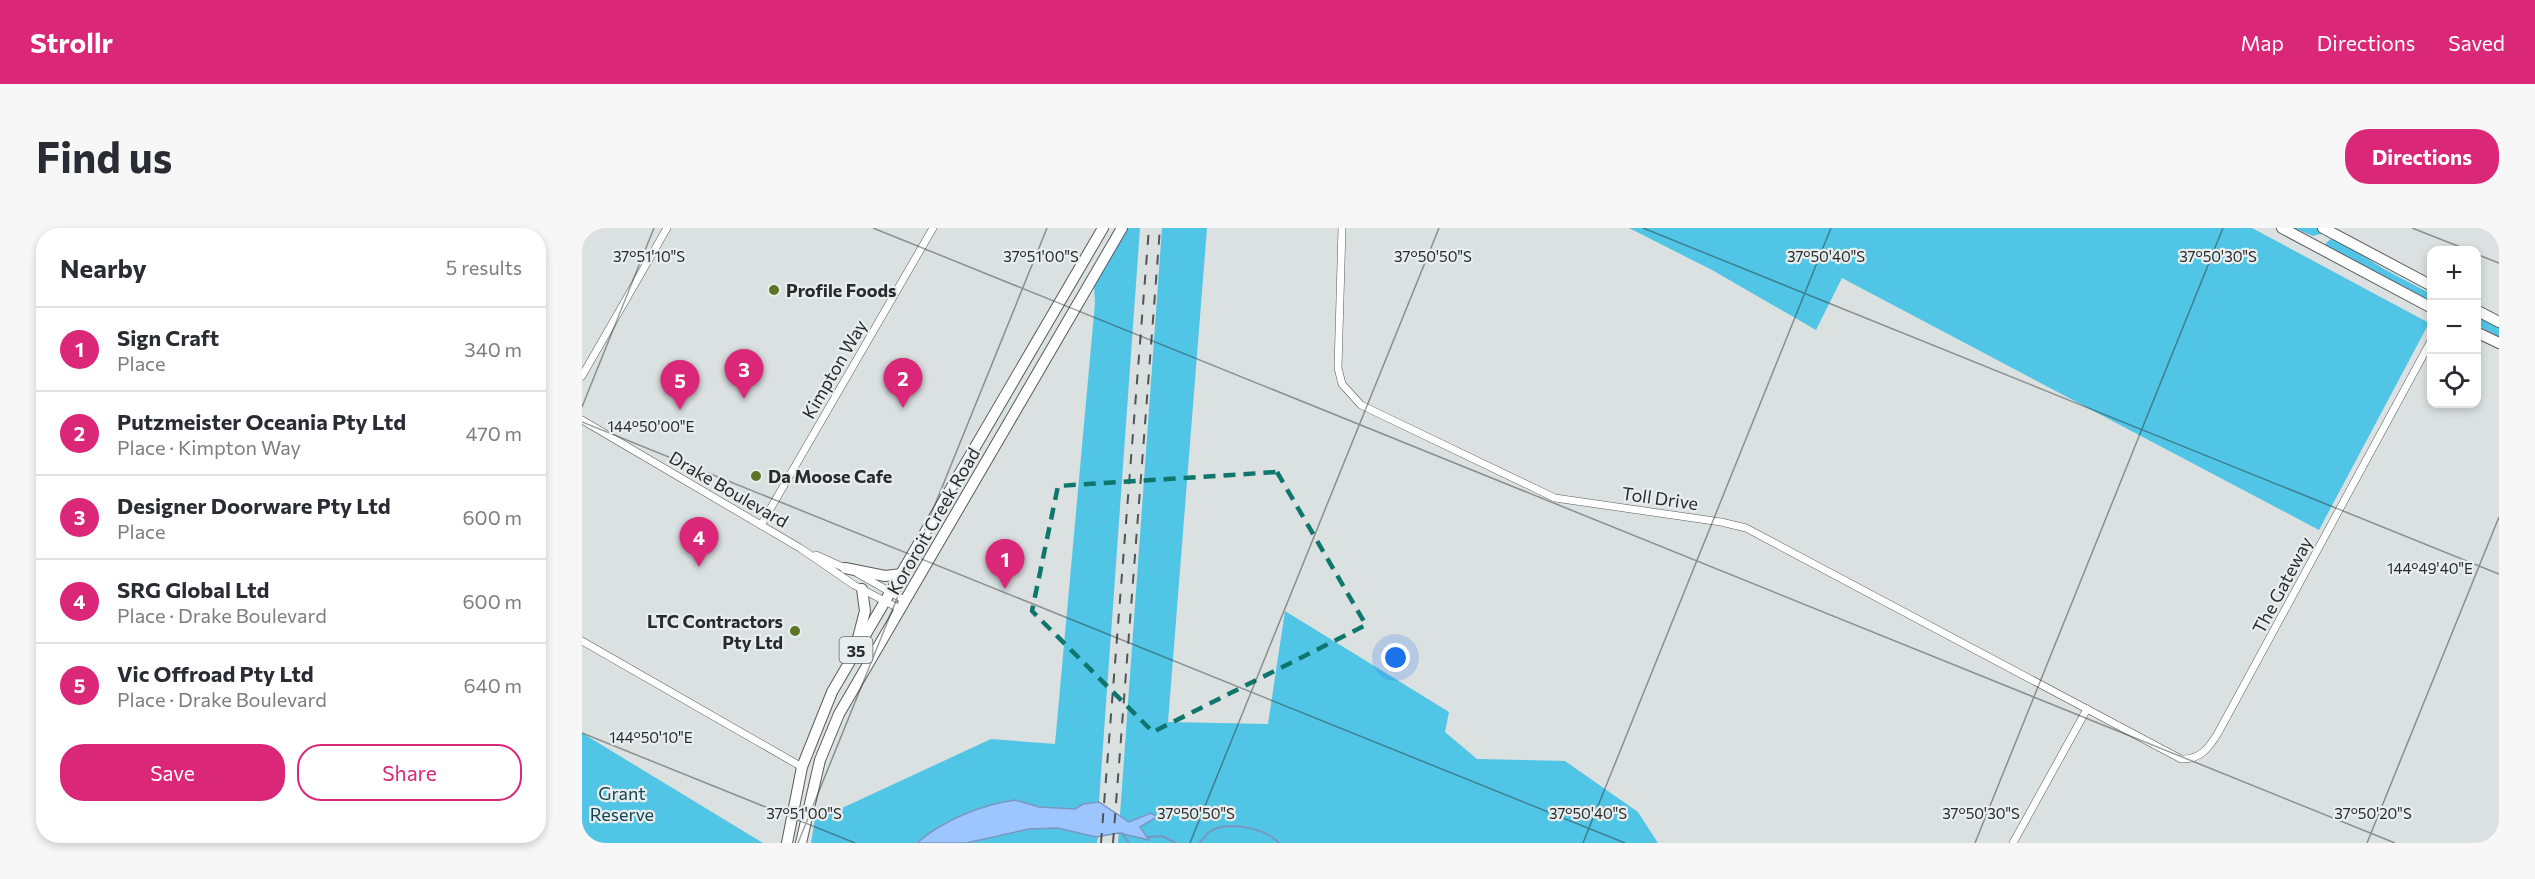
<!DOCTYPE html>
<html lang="en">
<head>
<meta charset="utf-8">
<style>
	:root { --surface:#fff; --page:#f7f7f7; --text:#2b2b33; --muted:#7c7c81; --line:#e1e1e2; --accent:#db2777 }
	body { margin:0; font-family:Commissioner,sans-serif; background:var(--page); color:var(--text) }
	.controls { position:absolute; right:18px; top:18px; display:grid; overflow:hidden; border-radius:12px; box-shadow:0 3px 9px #0003 }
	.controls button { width:54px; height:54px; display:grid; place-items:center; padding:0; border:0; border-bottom:2px solid var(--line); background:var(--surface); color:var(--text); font:30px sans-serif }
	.you { position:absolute; left:814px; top:430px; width:21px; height:21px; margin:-15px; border:4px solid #fff; border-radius:50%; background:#1a73e8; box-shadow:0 0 0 9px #1a73e833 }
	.badge { display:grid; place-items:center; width:39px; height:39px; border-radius:50%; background:var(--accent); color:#fff; font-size:20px; font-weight:700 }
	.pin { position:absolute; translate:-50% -50px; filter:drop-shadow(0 2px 3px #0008) }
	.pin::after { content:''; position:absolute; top:32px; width:21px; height:18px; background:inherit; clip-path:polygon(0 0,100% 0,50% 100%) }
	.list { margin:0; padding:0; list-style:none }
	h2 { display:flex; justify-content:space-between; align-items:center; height:78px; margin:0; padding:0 24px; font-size:26px }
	h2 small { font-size:20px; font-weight:400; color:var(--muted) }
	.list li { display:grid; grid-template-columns:39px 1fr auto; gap:18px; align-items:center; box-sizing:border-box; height:84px; padding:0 24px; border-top:2px solid var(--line) }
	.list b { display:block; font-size:22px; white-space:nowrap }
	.list p { margin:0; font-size:20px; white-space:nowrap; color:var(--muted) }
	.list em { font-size:20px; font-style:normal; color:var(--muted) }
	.actions { display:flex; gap:12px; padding:18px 24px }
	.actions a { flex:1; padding:14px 0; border:2px solid var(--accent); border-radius:24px; text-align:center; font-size:21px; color:var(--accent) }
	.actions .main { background:var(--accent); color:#fff }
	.icon { flex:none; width:33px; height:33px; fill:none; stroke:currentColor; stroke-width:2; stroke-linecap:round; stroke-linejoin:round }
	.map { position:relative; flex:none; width:1917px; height:615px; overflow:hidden; border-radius:24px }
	header { display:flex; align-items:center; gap:36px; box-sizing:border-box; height:84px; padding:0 30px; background:var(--accent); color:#fff }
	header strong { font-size:28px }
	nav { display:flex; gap:33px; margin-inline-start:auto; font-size:21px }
	.intro { display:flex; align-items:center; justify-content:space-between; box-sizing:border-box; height:144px; padding:0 36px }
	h1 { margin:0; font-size:42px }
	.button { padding:15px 27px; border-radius:24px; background:var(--accent); color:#fff; font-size:21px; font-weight:700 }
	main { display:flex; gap:36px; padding:0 36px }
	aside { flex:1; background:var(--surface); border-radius:24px; box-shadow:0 3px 9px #0003 }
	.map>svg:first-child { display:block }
	.green { fill:#51c5e5 }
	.water { fill:#9dc5ff; stroke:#7a97bf; stroke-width:1.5 }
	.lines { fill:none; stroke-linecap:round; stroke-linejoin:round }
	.stream { stroke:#7a97bf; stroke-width:2 }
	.street-casing { stroke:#575b5c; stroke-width:8 }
	.primary-casing { stroke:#575b5c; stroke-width:12 }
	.street { stroke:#fff; stroke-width:7 }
	.primary { stroke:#fff; stroke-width:10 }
	.rail { stroke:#515454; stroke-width:2; stroke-dasharray:10 10; stroke-linecap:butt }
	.marked { fill:none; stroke:#0f766e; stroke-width:4.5; stroke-dasharray:12 8; stroke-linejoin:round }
	.ticks { fill:none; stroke:#292b2b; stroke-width:1.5; stroke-opacity:0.45 }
	.poi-dot { fill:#5d7425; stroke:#e8edee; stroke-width:2 }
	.labels { text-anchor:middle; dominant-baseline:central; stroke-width:4.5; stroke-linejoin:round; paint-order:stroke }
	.shield { fill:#e8edee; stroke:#626566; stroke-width:1.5 }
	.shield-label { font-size:16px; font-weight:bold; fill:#292b2b }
	.poi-label { font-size:18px; font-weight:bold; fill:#292b2b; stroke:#e8edee; text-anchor:start }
	.street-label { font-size:18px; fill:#292b2b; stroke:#e8edee }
	.park-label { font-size:18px; fill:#104553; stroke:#e8edee }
	.ticks-label { font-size:15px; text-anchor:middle; fill:#292b2b; stroke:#e8edee; stroke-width:4.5; stroke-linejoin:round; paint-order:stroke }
</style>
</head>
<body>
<header>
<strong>Strollr</strong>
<nav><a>Map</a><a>Directions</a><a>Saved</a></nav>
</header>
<div class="intro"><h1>Find us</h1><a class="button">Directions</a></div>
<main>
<aside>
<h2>Nearby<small>5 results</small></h2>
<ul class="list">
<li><span class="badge">1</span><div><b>Sign Craft</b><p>Place</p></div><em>340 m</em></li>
<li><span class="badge">2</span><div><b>Putzmeister Oceania Pty Ltd</b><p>Place · Kimpton Way</p></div><em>470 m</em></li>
<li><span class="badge">3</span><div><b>Designer Doorware Pty Ltd</b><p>Place</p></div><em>600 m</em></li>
<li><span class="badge">4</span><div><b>SRG Global Ltd</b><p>Place · Drake Boulevard</p></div><em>600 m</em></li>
<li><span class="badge">5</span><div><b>Vic Offroad Pty Ltd</b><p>Place · Drake Boulevard</p></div><em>640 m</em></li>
</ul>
<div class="actions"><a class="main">Save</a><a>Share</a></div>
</aside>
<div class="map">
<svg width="1917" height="615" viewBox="0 0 1917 615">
	<rect width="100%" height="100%" fill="#dbe0e1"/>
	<g class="green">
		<path d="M545,0h13l-41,574 -16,2 -8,5 -36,-2 -24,-7 -15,2 -54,20 -29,21h-106l5,-30 11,2 164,-76 64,5 40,-441 -1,-18z"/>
		<path d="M580,0h45l-39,494 100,2 17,-113 164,101 -4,20 32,27 88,2 73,51 20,31h-540z"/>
		<path d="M1047,0h623l177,95 -110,207 -477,-252 -26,52 -104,-60z"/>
		<path d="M1712,0h23l7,5 -11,3z"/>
		<path d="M1751,9l51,32 47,25v8l-107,-57z"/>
		<path d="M1894,86l23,14v9l-22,-12z"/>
		<path d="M0,505l181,110h-181z"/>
		<path d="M476,600l40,9 -1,6h-131l63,-14z"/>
	</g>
	<path class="water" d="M433,572l24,7 36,2 8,-5 16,-2 30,20 22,-9 6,4 -17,10 9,13 -30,-7 -23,4 -38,-9 -29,1 -63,14h-49c26,-23 64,-38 98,-43z"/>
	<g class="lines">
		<g class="stream">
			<path d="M540,605l7,10"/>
			<path d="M566,609l14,-1 14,7"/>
			<path d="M617,615c5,-3 5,-7 9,-10 17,-14 57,-5 71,10"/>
		</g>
		<g class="street-casing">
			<g id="street">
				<path d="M760,0l-4,140 4,16 19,21 194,93 166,24 25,6 435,231c19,1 28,-11 37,-26l214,-394"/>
				<path d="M0,148l85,-148"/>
				<path d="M0,192l218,128 54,37 46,24"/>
				<path d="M179,297l172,-297"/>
				<path d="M234,327l31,14"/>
				<path d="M275,345l49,28"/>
				<path d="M0,413l220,126"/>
				<path d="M1431,615l74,-134"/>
			</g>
		</g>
		<g class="primary-casing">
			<g id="primary">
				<path d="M1700,0l150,80"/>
				<path d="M1741,0l109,58"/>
				<path d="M1894,82l23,12"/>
				<path d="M1894,104l23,11"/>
				<path d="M263,340l40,8 17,-2"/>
				<path d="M276,410l7,-27 -3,-22"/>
				<path d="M205,615l15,-76 30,-75 271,-464"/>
				<path d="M219,615l19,-83 19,-46 283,-486"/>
			</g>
		</g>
		<use href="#street" class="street"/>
		<use href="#primary" class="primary"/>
		<g class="rail">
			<path d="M519,615l48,-615"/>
			<path d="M531,615l47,-615"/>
		</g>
	</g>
	<path class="marked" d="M695,244l89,153 -213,107 -121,-121 26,-125z"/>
	<path class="ticks" d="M291,0l1522,615M1061,0l856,346M1830,0l56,22M1894,26l23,9M0,179l72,-179M0,194l1043,421M0,505l273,110M216,615l249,-615M608,615l249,-615M1001,615l248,-615M1393,615l248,-615M1785,615l132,-326"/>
	<g class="poi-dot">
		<circle cx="192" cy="62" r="6"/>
		<circle cx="174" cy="248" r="6"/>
		<circle cx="213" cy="403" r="6"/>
	</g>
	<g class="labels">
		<rect class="shield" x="257.5" y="409" width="33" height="26" rx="4.5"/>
		<g class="shield-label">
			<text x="274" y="422">35</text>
		</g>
		<g class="poi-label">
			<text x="204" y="62">Profile Foods</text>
			<text x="186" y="248">Da Moose Cafe</text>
			<text x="201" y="393" text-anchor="end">LTC Contractors<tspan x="201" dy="21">Pty Ltd</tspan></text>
		</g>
		<g class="street-label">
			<text transform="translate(252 141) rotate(-60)">Kimpton Way</text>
			<text transform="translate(147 261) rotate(30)">Drake Boulevard</text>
			<text transform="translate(1078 270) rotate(8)">Toll Drive</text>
			<text transform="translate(351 293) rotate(-60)">Kororoit Creek Road</text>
			<text transform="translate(1700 357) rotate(-62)">The Gateway</text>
		</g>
		<g class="park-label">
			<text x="40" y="565">Grant<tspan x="40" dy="21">Reserve</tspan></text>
		</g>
	</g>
	<g class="ticks-label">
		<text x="67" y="34">37°51'10"S</text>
		<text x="459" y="34">37°51'00"S</text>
		<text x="851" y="34">37°50'50"S</text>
		<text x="1244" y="34">37°50'40"S</text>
		<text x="1636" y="34">37°50'30"S</text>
		<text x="69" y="204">144°50'00"E</text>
		<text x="1848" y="346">144°49'40"E</text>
		<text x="69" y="515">144°50'10"E</text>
		<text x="222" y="591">37°51'00"S</text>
		<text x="614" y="591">37°50'50"S</text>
		<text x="1006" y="591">37°50'40"S</text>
		<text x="1399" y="591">37°50'30"S</text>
		<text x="1791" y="591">37°50'20"S</text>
	</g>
</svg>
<div class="controls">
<button>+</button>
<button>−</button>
<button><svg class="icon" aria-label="locate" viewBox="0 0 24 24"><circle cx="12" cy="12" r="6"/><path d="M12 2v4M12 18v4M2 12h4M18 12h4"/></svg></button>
</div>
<div class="you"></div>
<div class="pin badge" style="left:423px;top:361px">1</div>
<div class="pin badge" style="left:321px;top:180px">2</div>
<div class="pin badge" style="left:162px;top:171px">3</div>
<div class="pin badge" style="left:117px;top:339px">4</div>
<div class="pin badge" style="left:98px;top:182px">5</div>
</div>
</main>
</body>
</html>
